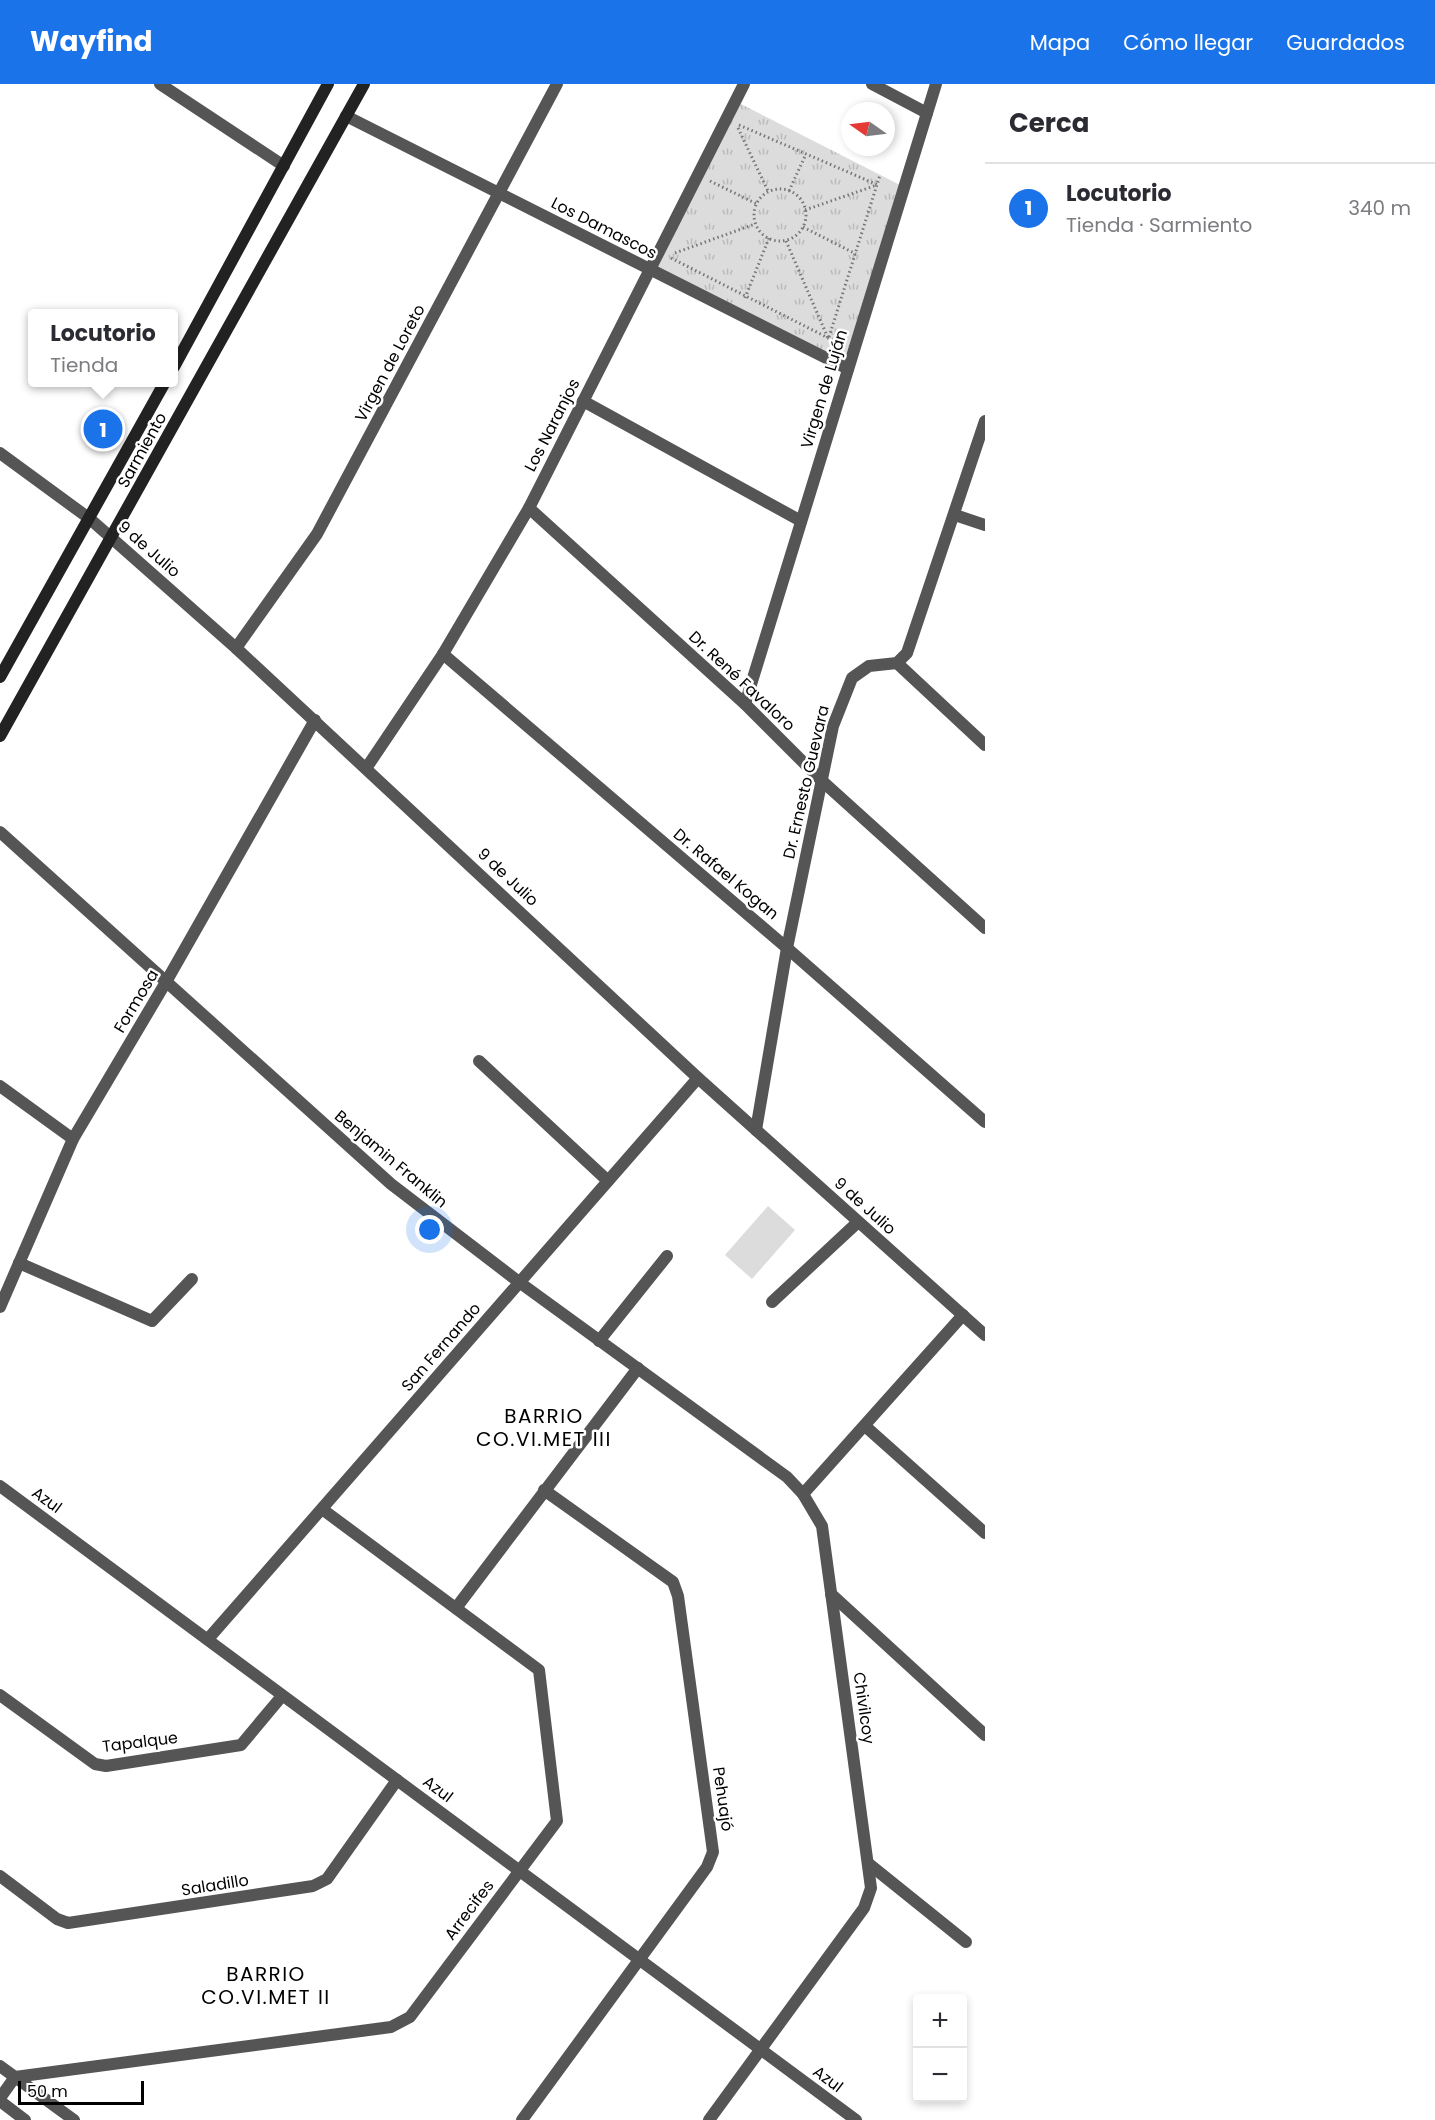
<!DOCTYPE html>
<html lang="es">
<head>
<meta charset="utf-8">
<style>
	:root { --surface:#fff; --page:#f7f7f7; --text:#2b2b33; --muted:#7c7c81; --line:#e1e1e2; --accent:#1a73e8 }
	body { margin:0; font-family:Poppins,sans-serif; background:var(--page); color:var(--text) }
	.controls { position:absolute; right:18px; bottom:18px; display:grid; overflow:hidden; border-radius:6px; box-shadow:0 3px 9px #0003 }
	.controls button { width:54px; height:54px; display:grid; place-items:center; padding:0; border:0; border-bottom:2px solid var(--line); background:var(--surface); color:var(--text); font:30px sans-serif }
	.compass { position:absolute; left:841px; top:18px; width:54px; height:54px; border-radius:50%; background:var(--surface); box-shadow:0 3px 9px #0003; rotate:284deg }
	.scale { position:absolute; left:18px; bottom:15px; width:126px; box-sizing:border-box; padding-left:6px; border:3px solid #000; border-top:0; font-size:16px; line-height:21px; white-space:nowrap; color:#000; -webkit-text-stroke:4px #fff; paint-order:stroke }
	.you { position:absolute; left:430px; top:1146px; width:21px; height:21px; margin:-15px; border:4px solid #fff; border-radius:50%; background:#1a73e8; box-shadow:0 0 0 9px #1a73e833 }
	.badge { display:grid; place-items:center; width:39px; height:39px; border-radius:50%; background:var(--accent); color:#fff; font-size:20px; font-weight:700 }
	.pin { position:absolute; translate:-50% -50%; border:3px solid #fff; box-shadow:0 2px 6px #0006 }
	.popup { position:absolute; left:28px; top:225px; width:150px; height:78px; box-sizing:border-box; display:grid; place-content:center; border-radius:6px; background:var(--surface); filter:drop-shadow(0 2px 4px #0005); font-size:20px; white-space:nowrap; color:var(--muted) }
	.popup b { font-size:22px; color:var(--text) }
	.popup::after { content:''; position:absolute; left:50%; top:100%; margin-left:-12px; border:12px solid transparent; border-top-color:var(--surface) }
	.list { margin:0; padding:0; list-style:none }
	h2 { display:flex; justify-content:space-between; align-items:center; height:78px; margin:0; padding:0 24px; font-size:26px }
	h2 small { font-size:20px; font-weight:400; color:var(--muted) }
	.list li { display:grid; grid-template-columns:39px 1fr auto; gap:18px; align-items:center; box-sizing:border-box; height:90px; padding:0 24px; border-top:2px solid var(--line) }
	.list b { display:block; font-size:22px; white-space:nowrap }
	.list p { margin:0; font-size:20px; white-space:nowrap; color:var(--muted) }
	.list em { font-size:20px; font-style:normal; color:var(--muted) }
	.map { position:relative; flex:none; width:985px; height:2036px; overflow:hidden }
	header { display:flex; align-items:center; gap:36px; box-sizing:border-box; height:84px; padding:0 30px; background:var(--accent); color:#fff }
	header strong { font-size:28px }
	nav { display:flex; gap:33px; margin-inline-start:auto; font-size:21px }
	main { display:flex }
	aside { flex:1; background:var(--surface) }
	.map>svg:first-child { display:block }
	.grass { fill:#dcdcdc }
	.park { fill:url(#park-tufts) }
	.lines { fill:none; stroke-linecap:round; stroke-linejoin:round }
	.path { stroke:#777; stroke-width:3; stroke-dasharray:1.5 3; stroke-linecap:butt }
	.minor { stroke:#555; stroke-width:12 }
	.tertiary { stroke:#555; stroke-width:12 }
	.secondary { stroke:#222; stroke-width:12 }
	.labels { text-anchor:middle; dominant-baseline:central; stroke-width:5; stroke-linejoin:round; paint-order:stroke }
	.street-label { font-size:16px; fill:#000; stroke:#fff }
	.quarter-label { font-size:20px; letter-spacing:1.5px; fill:#000; stroke:#fff }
</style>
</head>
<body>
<header>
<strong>Wayfind</strong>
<nav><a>Mapa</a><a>Cómo llegar</a><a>Guardados</a></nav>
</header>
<main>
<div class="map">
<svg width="985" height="2036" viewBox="0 0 985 2036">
	<defs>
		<pattern id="park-tufts" width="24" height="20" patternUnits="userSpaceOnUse" patternTransform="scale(1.5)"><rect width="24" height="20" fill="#dcdcdc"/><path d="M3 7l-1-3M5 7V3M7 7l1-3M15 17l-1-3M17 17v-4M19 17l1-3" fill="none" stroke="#bbb"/></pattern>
	</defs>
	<rect width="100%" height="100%" fill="#fff"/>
	<path class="grass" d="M768,1122l27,24 -43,49 -27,-24z"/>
	<path class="park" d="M735,17l169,86 -56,182 -198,-99z"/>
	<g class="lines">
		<g class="path">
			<path d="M739,41l139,60"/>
			<path d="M738,44l30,63"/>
			<path d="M710,97l47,23"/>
			<circle cx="780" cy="131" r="26"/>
			<path d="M789,107l17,-37"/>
			<path d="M805,126l72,-25"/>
			<path d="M803,143l53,27"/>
			<path d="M786,157l42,97"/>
			<path d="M675,169l80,-29"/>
			<path d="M671,174l171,87"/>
			<path d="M745,214l24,-60"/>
			<path d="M829,253l51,-162"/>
		</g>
		<g class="minor">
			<path d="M160,0l124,82"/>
			<path d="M872,0l55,29"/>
			<path d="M346,32l502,253"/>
			<path d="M583,317l218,120"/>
			<path d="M529,424l216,196 76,76 164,148"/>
			<path d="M955,431l30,10"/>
			<path d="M236,564l81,-114 240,-450"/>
			<path d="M443,570l344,294 198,174"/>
			<path d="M897,579l88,82"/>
			<path d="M745,620l191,-620"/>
			<path d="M367,683l76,-113 86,-146 215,-424"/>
			<path d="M0,748l391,352 128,98 268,195 16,17"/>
			<path d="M479,977l129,120"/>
			<path d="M0,1002l73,53"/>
			<path d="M756,1046l31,-182 46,-222 19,-48 17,-12 28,-3 10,-10 78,-232"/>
			<path d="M19,1179l133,58 40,-42"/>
			<path d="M772,1218l86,-80"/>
			<path d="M0,1223l73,-168 93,-157 149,-262"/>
			<path d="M599,1257l68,-85"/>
			<path d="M865,1342l120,107"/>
			<path d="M0,1402l856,634"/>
			<path d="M831,1510l154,141"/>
			<path d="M456,1524l182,-240"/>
			<path d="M208,1555l490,-561"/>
			<path d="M0,1611l95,69 11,2 135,-21 41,-49"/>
			<path d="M869,1780l97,78"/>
			<path d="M0,1792l57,43 11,4 245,-37 14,-7 70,-99"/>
			<path d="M0,2014l15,-21 376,-50 19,-10 147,-196 -18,-151 -217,-161"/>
			<path d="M522,2036l185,-253 6,-15 -35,-256 -5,-14 -129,-92"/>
			<path d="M709,2036l155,-212 7,-20 -49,-362 -19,-32 160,-179"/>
		</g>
		<g class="tertiary">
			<path d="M0,369l90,66 146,129 462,430 287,257"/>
			<path d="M0,1982l74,54"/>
			<path d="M0,2017l25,19"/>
		</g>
		<g class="secondary">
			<path d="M174,283l154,-283"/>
			<path d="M0,593l165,-295"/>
			<path d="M0,652l364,-652"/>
		</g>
	</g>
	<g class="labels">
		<g class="street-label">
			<text transform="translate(604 144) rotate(27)">Los Damascos</text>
			<text transform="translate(390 279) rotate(-62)">Virgen de Loreto</text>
			<text transform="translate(824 305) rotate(-73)">Virgen de Luján</text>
			<text transform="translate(552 341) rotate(-63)">Los Naranjos</text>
			<text transform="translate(142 366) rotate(-61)">Sarmiento</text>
			<text transform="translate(149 465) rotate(41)">9 de Julio</text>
			<text transform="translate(742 597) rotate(43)">Dr. René Favaloro</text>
			<text transform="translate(806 698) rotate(-77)">Dr. Ernesto Guevara</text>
			<text transform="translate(726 790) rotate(40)">Dr. Rafael Kogan</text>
			<text transform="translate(508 793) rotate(43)">9 de Julio</text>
			<text transform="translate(136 917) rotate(-59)">Formosa</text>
			<text transform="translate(391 1075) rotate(40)">Benjamin Franklin</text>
			<text transform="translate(865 1122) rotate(42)">9 de Julio</text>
			<text transform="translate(441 1263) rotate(-49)">San Fernando</text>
			<text transform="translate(47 1416) rotate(36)">Azul</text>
			<text transform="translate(864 1624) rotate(82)">Chivilcoy</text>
			<text transform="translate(140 1658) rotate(-7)">Tapalque</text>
			<text transform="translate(438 1705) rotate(37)">Azul</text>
			<text transform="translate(723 1715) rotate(82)">Pehuajó</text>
			<text transform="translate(215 1801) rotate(-9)">Saladillo</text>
			<text transform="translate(469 1826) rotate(-53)">Arrecifes</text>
			<text transform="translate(828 1995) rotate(37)">Azul</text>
		</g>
		<g class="quarter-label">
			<text x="544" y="1332">BARRIO<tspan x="544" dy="23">CO.VI.MET III</tspan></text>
			<text x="266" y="1890">BARRIO<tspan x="266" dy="23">CO.VI.MET II</tspan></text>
		</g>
	</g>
</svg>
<div class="controls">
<button>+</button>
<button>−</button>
</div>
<svg class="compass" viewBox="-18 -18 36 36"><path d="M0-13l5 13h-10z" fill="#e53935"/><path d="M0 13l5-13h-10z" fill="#7c7c81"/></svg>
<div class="scale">50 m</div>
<div class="you"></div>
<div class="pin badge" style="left:103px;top:345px">1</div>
<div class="popup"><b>Locutorio</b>Tienda</div>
</div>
<aside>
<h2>Cerca<small></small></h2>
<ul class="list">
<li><span class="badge">1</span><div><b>Locutorio</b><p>Tienda · Sarmiento</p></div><em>340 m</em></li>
</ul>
</aside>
</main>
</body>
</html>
